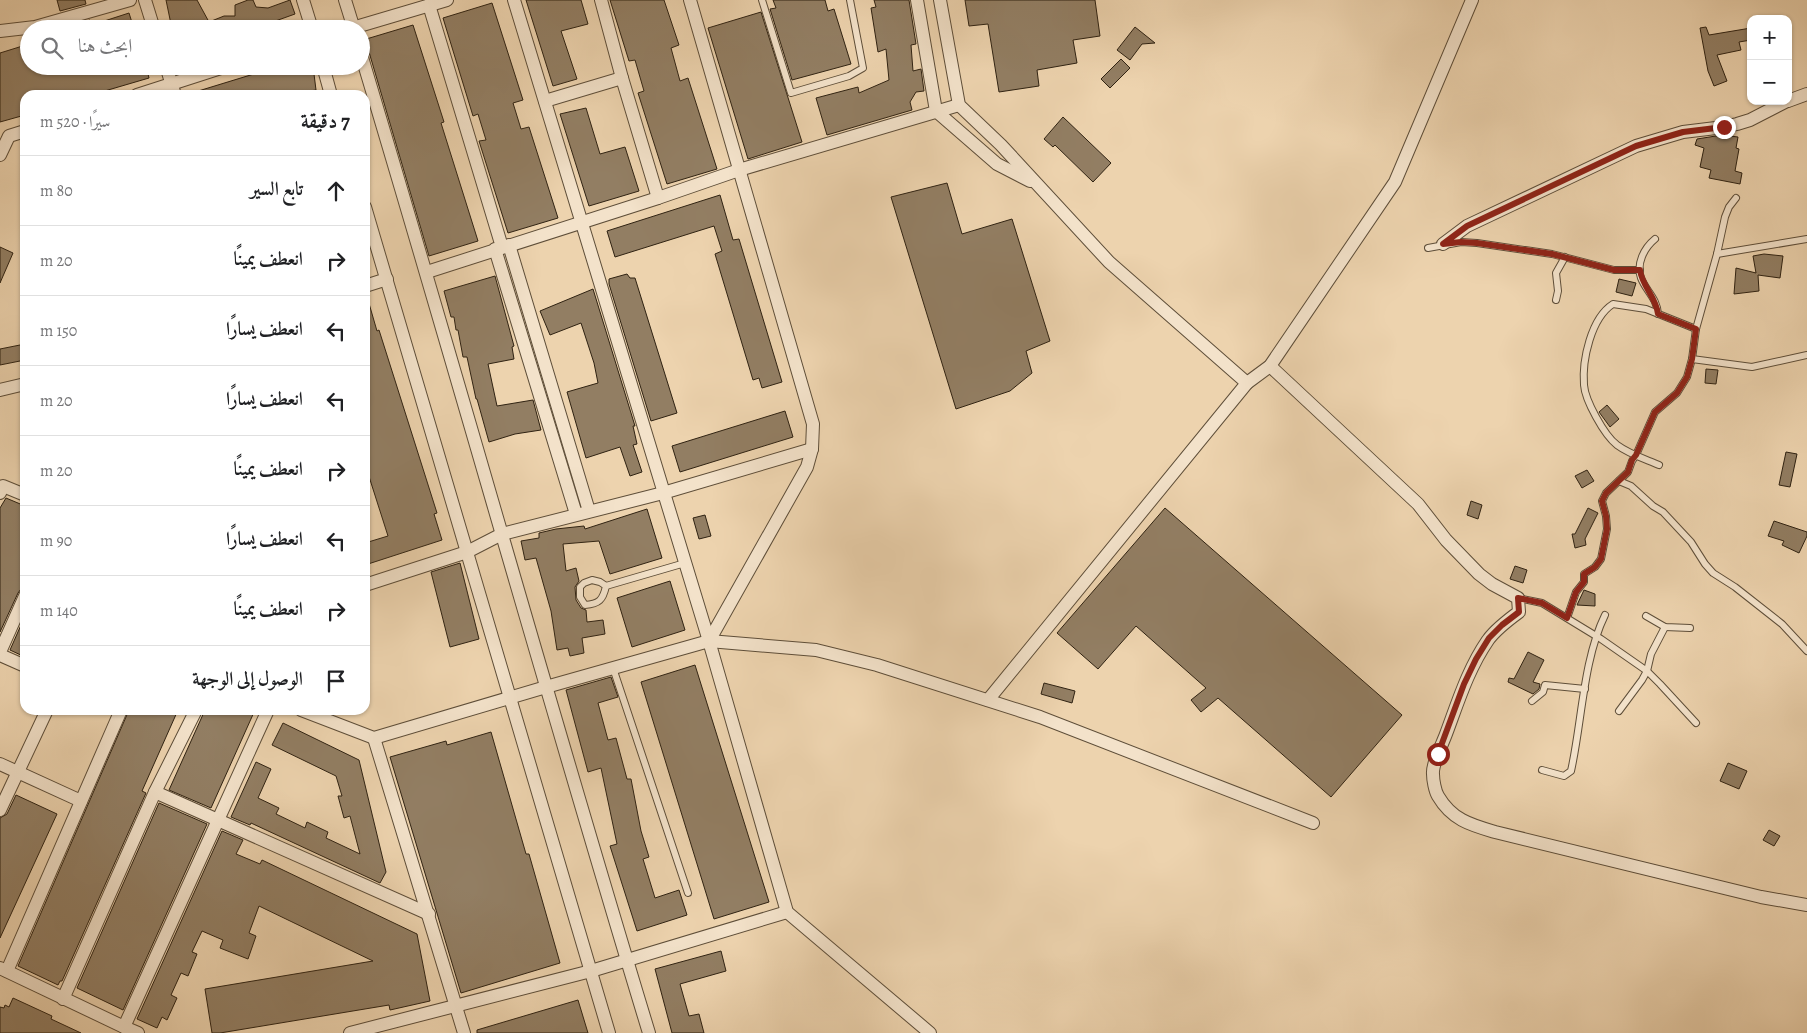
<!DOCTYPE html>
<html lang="ar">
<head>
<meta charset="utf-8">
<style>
	:root { --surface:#fff; --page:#f6f6f6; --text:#202124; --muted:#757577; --line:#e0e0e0 }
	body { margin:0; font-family:Alegreya,Amiri,serif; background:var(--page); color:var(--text); direction:rtl }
	.controls { position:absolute; right:15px; top:15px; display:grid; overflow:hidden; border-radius:10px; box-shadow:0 1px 4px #0004 }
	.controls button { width:45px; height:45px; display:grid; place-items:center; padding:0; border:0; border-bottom:1px solid var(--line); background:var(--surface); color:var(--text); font:25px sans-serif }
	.stop { position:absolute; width:15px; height:15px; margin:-11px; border:4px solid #8f2418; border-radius:50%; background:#fff }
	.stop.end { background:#8f2418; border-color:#fff; box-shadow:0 1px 5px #0008 }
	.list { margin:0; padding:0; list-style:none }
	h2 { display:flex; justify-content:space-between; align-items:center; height:65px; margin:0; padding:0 20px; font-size:21px }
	h2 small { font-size:16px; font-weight:400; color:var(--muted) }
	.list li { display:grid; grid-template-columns:32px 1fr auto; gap:15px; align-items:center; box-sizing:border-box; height:70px; padding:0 20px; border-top:1px solid var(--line) }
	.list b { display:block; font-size:19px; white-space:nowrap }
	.list em { font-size:16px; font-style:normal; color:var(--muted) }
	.icon { flex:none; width:28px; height:28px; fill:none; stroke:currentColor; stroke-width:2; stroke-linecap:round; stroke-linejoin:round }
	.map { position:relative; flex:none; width:1807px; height:1033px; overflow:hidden; direction:ltr }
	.search { position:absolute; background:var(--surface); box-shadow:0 1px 4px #0004; left:20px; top:20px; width:350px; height:55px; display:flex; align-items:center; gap:12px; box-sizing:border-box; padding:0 18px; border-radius:28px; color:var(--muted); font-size:19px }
	.panel { position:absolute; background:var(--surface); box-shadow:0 1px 4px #0004; left:20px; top:90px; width:350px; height:625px; border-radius:15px; direction:rtl }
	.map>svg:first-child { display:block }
	.building { fill:#927e63; stroke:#2f2212 }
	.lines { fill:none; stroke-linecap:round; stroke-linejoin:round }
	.service-casing { stroke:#5e4e39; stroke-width:8 }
	.minor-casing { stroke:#5e4e39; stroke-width:14 }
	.service { stroke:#f3e2ca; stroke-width:6 }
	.minor { stroke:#f3e2ca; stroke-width:12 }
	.route { stroke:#8f2418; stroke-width:6 }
</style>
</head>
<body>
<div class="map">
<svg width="1807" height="1033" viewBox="0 0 1807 1033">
	<rect width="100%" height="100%" fill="#edd3ae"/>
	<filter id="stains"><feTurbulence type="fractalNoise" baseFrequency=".004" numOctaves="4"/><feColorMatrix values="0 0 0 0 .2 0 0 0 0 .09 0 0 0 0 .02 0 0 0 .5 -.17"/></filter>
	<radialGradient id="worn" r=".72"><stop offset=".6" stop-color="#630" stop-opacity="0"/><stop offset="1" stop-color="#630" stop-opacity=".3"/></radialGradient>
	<g class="building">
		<path d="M57,0h28l1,4 -26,7z"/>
		<path d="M166,0h31l12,22 15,-6h11v-11l13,-5h5l3,7 12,1 22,-8 5,14 -42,15h-60l5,-3 -15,3h-11z"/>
		<path d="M526,0h55l7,24 -27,7 16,48 -24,7z"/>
		<path d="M610,0h54l15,45 -8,3 9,33 8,-3 29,91 -50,15 -29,-91 6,-2 -9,-31 -6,1z"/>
		<path d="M773,0h52l3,11 6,-2 17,55 -59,16 -22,-71 6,-1z"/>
		<path d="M874,0h35l7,44 -5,1 2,26 8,-2 3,22 -8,1 -6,10 2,8 -85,25 -11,-37 42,-11 1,6 30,-13 -3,-31 -8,3 -7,-44 5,-1z"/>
		<path d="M965,0h130l5,36 -27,4 4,23 -40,7 2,16 -40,6 -11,-68 -19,2z"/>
		<path d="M492,3l31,97 -10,3 8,26 8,-2 29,91 -50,15 -29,-92 7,-1 -8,-26 -5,2 -30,-98z"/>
		<path d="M761,12l41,130 -54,17 -40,-131z"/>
		<path d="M129,13l5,16h-69l-1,-2 26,-7 2,5z"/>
		<path d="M413,25l31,97 -3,1 37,118 -49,15 -60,-204 -6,-12z"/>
		<path d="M1135,27l20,16 -13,1 -12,16 -13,-10z"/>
		<path d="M1706,27l3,8 42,-7v12l-12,2 2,8 -24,5 10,26 -13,5 -6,-15 -8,-43z"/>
		<path d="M29,44v22h56l1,5 16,-5h44l3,12 -58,17h-66v20l-25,7v-69z"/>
		<path d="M1121,59l9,9 -20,20 -9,-9z"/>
		<path d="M280,66h33l3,24 -12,2 1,3h-109l-1,-3z"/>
		<path d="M586,108l14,46 25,-7 14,44 -50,15 -29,-92z"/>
		<path d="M1063,117l48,46 -18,19 -38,-37 -2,2 -9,-8z"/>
		<path d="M1722,135l16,2 -2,11 3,1 -4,22 7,2 -2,11 -31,-6 2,-8 -11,-3 4,-19 -9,-3 2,-6z"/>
		<path d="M947,183l15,51 50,-15 38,122 -24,10 6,22 -22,18 -54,18 -65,-212z"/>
		<path d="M720,195l13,45 6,-1 43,143 -20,6 -3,-10 -6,2 -38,-126 7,-3 -8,-25 -99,31 -8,-26z"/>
		<path d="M0,247l13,6 -13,30z"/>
		<path d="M1764,254l19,2 -3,22 -22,-3 1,16 -25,3 2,-26 20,5 -3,-17z"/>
		<path d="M627,274l3,4h5l42,135 -26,8 -42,-137v-5z"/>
		<path d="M495,276l19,70 -2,1 2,12 -26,5 9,42 36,-6 8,30 -26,4 -26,8 -12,-43h-1l-9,-42h-4l-5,-27h-2l-2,-13h-3l-7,-26z"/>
		<path d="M1619,279l17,4 -4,13 -16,-4z"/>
		<path d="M593,289l42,137h-2l4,18 -4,1 9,27 -12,4 -10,-29 -34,11 -19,-66 31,-9 -4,-20 -13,-40 -31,12 -10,-24z"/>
		<path d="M365,300h3l9,31 2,-1 58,183 -3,1 8,26 -77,25v-22l23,-7 -23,-72z"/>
		<path d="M25,344v16l-25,5v-16z"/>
		<path d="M1706,369l12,1 -2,14 -11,-1z"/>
		<path d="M1607,405l12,14 -9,8 -11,-15z"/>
		<path d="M785,411l8,26 -113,35 -8,-26z"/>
		<path d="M1786,452l11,2 -7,33 -11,-2z"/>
		<path d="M1587,470l7,11 -12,7 -7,-12z"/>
		<path d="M6,498l19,8v82l-4,1 -3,4 -18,39v-124z"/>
		<path d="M1471,501l11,4 -4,14 -11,-4z"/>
		<path d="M1165,508l237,207 -71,82 -113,-99 -17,14 -10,-12 15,-12 -70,-62 -38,43 -41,-36z"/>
		<path d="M1588,508l10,5 -13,26 1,6 -11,3 -3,-14h3z"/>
		<path d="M647,509l15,49 -52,16 -11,-33 -36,3 3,27 10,-3 3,13 -4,6 1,13 5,8 5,2 1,12 16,-2 2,14 -23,4 2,15 -14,3 -2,-8 -11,2 -6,-39 -15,-53 -11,2 -4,-19 18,-3v-5l17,-4 28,-3 1,3z"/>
		<path d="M705,515l6,21 -12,3 -6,-21z"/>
		<path d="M1774,521l33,11v4l-8,17 -17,-8 2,-4 -16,-5z"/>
		<path d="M460,563l19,76 -29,8 -19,-75z"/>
		<path d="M1515,566l12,4 -4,13 -13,-4z"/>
		<path d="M670,581l15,49 -53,17 -15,-49z"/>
		<path d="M1584,590l11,4v12l-18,-1z"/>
		<path d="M25,616v41l-15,-7z"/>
		<path d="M1528,652l16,8 -11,22 7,2 -1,5 -6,5 -25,-12 1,-4 5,1z"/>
		<path d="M695,665l74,237 -55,17 -73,-237z"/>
		<path d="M611,677l7,20 -20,6 10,37 8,-2 11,41h4l10,52 8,26 -6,2 12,39 24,-8 8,25 -50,16 -27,-85 7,-2 -16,-76 -13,4 -22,-82z"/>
		<path d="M1044,683l31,8 -3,12 -31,-9z"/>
		<path d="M129,710h49l-36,81 4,2 -84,188h-2l-2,4 -40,-19z"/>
		<path d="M205,710h50l-44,98 -42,-18z"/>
		<path d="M283,723l76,37 27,112 -6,11 -129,-60 -1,2 -19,-8 25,-55 15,7 -13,29 21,10 -3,6 29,14 2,-6 21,10 -2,6 34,16 -10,-38 -6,2 -6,-22h4l-6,-20 -64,-31z"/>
		<path d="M491,732l35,122h3l31,109 -99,30 -71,-236 56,-16 1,4z"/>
		<path d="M1728,763l19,8 -8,18 -19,-8z"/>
		<path d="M16,795l41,19 -57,124v-120l7,-4z"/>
		<path d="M159,803l48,21 -84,186 -46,-22z"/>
		<path d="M1769,830l11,6 -6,10 -11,-6z"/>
		<path d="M222,831l21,9 -7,14 24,10 2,-4 155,74 13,67 -40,9 -1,-5 -169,28h-8l-7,-44 168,-28 -114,-55 -10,27 7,3 -8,23 -28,-11 3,-8 -21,-9 -10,21 5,2 -9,22 -7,-3 -10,22 6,3 -10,22 -5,-3 -5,11 -20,-9z"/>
		<path d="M721,951l5,20 -46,13 9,32 10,-2 5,19h-32l-17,-64z"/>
		<path d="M13,998l39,18 -1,3 30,14h-81v-26l4,1 1,-3 4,2z"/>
		<path d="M578,1000l10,33h-111v-3z"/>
	</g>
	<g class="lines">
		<g class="service-casing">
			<g id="service">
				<path d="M762,0l29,93 58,-17 14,-8 -13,-68"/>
				<path d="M1655,239c-11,9 -19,25 -14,39 5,13 16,20 17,36"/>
				<path d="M1428,248l33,-6 16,1 75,11 62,16h26"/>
				<path d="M1717,254l90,-15"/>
				<path d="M1556,300l2,-9 -2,-18 9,-16"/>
				<path d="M1692,359l60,8 55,-12"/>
				<path d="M1659,465c-14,-6 -30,-11 -42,-20 -13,-10 -32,-45 -33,-60 -2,-25 7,-67 29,-81l33,5 50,20"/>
				<path d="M1619,481l12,5 22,20 10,6 28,30 14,22 8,9 22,14 47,37 25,27"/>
				<path d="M592,580l8,2 6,4c-3,14 -7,18 -21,19l-5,-8v-10l4,-4z"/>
				<path d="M606,586l79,-23"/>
				<path d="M1518,598l24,5 59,36 46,32 13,13 36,39"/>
				<path d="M1646,616l19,11 25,1"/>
				<path d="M1567,618l9,-26 8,-10v-8l11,-7 6,-8 6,-30 -1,-13 -4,-15 4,-8 22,-21 4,-11 4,-6 19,-43 22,-19 10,-16 5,-18 4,-30 21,-75 8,-37 4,-10 7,-9"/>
				<path d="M613,668l75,225"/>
				<path d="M1532,701l11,-9 2,-7 40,4"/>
				<path d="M1619,711l23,-31 5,-9 4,-17 14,-27"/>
				<path d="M1542,770l22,6 7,-5c11,-49 12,-111 34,-156"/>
			</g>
		</g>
		<g class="minor-casing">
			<g id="minor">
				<path d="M145,0l9,29"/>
				<path d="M303,0l9,29"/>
				<path d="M345,0l9,29"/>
				<path d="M514,0l195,641 78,271 143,121"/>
				<path d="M601,0l21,78 36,120"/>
				<path d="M690,0l123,424 -1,25 -5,18 -98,174"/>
				<path d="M917,0l19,111 61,53 33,17"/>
				<path d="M940,0l19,105 42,40 108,117 138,121 -259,317"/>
				<path d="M429,5l73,242"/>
				<path d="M349,29l98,-29"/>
				<path d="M0,31l35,-4 95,-27"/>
				<path d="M361,54c98,326 189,654 288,979"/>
				<path d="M166,66l9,29"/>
				<path d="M323,66l8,29"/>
				<path d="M137,95l90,-29"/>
				<path d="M545,101l77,-23"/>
				<path d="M1788,101l19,-7"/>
				<path d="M0,155l9,-19 16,-5"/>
				<path d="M365,207l244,826"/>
				<path d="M1443,244l24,-18 169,-80 47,-14 41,-5 13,-3 13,-4 37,-19"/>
				<path d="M509,245l80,266"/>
				<path d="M495,249l81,265"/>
				<path d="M427,272l231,-74 81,-28 220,-65"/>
				<path d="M365,286l22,-7"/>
				<path d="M1270,366l148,138 28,36 33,34 13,10 26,14 1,14c-11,8 -23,17 -31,28 -20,29 -30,62 -42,94 -4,11 -14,30 -13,40 0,6 2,17 5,22 14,24 33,29 57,36l266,65 46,8"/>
				<path d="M1247,383l23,-17 125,-184 77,-182"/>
				<path d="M0,390l25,-6"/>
				<path d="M0,493l3,-7 22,9"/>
				<path d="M365,585l102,-33 35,-18 161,-41 149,-44"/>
				<path d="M0,652l25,-56"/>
				<path d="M0,655l25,11"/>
				<path d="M301,710l73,28 172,-51 163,-46 107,9 61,15 163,52 273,106"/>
				<path d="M374,738l90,295"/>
				<path d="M0,764l81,37"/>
				<path d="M155,792l274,122"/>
				<path d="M0,810l47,-100"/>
				<path d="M0,968l124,59 144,-317"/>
				<path d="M7,971l114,-261"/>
				<path d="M63,999l92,-207 41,-82"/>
				<path d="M124,1027l14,6"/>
				<path d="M350,1033l241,-62 196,-59"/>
			</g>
		</g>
		<use href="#service" class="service"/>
		<use href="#minor" class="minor"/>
	</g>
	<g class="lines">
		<path class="route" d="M1438,754l26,-70 12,-25 13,-21 13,-13 17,-13 -1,-14 24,5 25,15 9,-26 8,-10v-8l11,-7 6,-8 6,-30 -1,-13 -4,-15 4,-8 22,-21 4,-12 4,-5 19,-43 22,-19 10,-16 5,-18 4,-30 -38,-15c-2,-17 -16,-28 -18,-44h-26l-62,-16 -75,-11 -16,-1 -18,2 24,-18 169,-80 47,-14 41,-5"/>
	</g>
	<rect width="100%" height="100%" filter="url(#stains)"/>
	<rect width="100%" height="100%" fill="url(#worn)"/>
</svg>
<div class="controls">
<button>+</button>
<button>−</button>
</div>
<div class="stop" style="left:1438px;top:754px"></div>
<div class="stop end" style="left:1724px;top:127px"></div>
<div class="search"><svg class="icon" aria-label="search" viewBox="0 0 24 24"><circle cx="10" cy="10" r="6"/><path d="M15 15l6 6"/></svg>ابحث هنا</div>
<section class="panel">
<h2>7 دقيقة<small>سيرًا · 520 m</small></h2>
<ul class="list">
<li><svg class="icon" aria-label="ahead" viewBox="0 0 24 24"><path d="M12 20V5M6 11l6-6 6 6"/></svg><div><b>تابع السير</b></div><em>80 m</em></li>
<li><svg class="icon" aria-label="right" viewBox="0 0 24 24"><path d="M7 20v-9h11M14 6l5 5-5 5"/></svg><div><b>انعطف يمينًا</b></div><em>20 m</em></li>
<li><svg class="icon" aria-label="left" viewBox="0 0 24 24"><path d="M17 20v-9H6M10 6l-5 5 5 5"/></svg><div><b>انعطف يسارًا</b></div><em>150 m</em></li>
<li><svg class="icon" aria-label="left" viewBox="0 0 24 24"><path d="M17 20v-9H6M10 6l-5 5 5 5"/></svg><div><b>انعطف يسارًا</b></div><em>20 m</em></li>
<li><svg class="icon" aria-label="right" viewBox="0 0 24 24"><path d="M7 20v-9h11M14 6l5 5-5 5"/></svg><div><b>انعطف يمينًا</b></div><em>20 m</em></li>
<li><svg class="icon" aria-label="left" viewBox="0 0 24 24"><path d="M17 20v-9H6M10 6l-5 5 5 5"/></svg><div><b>انعطف يسارًا</b></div><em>90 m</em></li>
<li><svg class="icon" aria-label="right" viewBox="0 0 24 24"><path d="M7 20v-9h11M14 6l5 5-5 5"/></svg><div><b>انعطف يمينًا</b></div><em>140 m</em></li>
<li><svg class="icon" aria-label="arrive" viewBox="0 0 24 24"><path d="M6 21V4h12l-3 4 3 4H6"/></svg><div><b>الوصول إلى الوجهة</b></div></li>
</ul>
</section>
</div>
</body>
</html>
